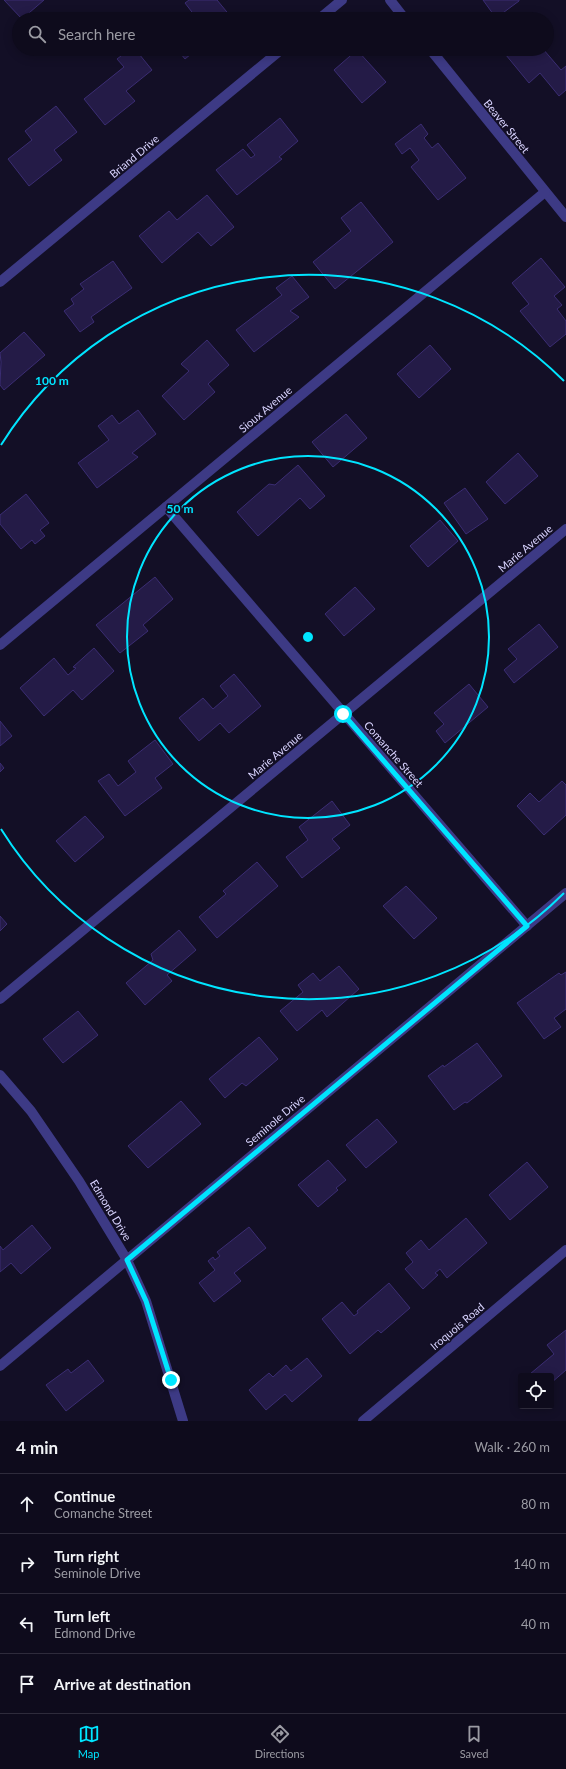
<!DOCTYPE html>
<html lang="en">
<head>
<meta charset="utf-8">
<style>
	:root { --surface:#0e0b1c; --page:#1c1929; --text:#f1f3f6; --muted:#9b9ba3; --line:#2e2b3b; --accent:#00e5ff }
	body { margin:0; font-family:Lato,sans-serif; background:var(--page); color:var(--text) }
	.controls { position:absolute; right:12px; bottom:12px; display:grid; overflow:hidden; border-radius:4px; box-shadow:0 2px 10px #0003 }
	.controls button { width:36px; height:36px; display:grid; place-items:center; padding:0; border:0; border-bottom:1px solid var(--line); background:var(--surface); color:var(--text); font:20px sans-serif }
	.stop { position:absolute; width:12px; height:12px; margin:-9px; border:3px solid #00e5ff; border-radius:50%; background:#fff }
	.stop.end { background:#00e5ff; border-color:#fff; box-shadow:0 1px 4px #0008 }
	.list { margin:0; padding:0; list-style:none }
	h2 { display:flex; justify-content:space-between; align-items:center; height:52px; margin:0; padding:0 16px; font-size:17px }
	h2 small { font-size:13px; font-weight:400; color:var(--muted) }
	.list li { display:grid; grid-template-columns:26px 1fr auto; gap:12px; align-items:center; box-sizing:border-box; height:60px; padding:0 16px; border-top:1px solid var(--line) }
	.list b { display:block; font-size:15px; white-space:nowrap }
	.list p { margin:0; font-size:13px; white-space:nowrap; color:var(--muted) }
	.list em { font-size:13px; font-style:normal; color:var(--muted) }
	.icon { flex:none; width:22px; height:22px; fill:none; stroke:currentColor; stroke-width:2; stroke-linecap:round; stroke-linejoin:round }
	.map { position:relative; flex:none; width:566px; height:1421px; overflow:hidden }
	.search { position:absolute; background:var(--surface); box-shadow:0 2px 10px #0003; left:12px; right:12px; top:12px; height:44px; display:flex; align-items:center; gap:10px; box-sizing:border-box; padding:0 14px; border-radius:22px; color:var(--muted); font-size:15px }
	.sheet { height:292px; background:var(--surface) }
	nav { display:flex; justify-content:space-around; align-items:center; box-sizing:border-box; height:56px; border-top:1px solid var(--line); background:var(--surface); font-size:11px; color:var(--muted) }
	nav a { display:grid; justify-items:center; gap:2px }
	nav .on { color:var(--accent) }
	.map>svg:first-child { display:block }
	.building { fill:#241b47; stroke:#3b2d73 }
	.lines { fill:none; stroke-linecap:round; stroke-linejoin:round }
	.street { stroke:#3d3a85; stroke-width:10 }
	.route { stroke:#00e5ff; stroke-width:5 }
	.ring { fill:none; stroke:#00e5ff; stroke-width:2 }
	.labels { text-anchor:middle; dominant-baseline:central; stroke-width:3.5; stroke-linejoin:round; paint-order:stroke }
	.street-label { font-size:11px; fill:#d9d4ff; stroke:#130f26 }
	.centre { fill:#00e5ff; stroke:#130f26; stroke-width:2 }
	.ring-label { font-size:12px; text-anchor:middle; font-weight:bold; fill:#00e5ff; stroke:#130f26; stroke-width:3.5; stroke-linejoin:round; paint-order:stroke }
</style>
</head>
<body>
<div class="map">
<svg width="566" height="1421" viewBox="0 0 566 1421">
	<rect width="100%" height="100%" fill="#130f26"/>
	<g class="building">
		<path d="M4,0h40l-22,19z"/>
		<path d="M189,0h28l14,17 -3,2h-37l4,-3 -10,-13z"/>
		<path d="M483,0h36v1l-23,17z"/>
		<path d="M130,49h5l17,21 -26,21 9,10 -30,24 -21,-26 40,-32 -7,-8z"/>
		<path d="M177,49h20l-12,10z"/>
		<path d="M501,49h42l18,21 5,-4v24l-7,6 -19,-23 -11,10z"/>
		<path d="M357,50l29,32 -24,21 -28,-33z"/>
		<path d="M56,106l21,26 -23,18 8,10 -33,26 -21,-27 24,-19 -7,-9z"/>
		<path d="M280,118l18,23 -19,16 3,2 -45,36 -21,-25 27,-21 8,9 4,-3 -8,-10z"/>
		<path d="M421,124l7,10 -4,4 8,10 6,-5 28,35 -28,22 -27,-33 8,-7 -9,-12 -8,6 -7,-10z"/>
		<path d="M207,195l27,32 -23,19 -13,-14 -36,31 -23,-27 30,-25 8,9z"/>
		<path d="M361,202l32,40 -58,47 -22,-27 38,-31 -10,-13z"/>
		<path d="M541,258l24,29 -11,9 8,9 -5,4 9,12v13l-16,13 -30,-36 9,-7 -17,-21z"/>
		<path d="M113,261l19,27 -41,29 3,5 -14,10 -16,-21 10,-7 -3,-5 13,-10 -4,-5z"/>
		<path d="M292,276l17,21 -19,14 9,6 -45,35 -18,-22 46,-35 -6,-7z"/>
		<path d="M24,332l21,23 -41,35 -4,-5 1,-23 -1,-9z"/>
		<path d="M207,340l22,25 -21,19 7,8 -31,28 -22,-24 27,-25 -8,-7z"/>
		<path d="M430,345l21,24 -32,29 -22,-24z"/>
		<path d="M138,410l18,24 -24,19 6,4 -41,31 -19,-25 31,-23 -11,-14 14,-11 7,9z"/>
		<path d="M346,414l21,24 -34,29 -21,-25z"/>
		<path d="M518,453l20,23 -33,28 -19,-22z"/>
		<path d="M298,465l27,31 -15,13 -10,-11 -42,38 -21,-24 32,-28 6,1z"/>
		<path d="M465,488l23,31 -22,15 -22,-31z"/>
		<path d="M26,494l23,29 -9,7 5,6 -10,8 -3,-4 -11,9 -21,-25v-9z"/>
		<path d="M440,520l18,21 -30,26 -18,-21z"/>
		<path d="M155,577l18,22 -30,26 5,6 -28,22 -24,-28z"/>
		<path d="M355,587l20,22 -31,27 -19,-22z"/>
		<path d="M539,624l19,23 -44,36 -10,-13 13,-11 -9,-10z"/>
		<path d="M94,648l20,23 -32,29 -9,-10 -29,26 -24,-28 34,-30 14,17 8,-7 -3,-1z"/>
		<path d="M234,674l27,32 -32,27 -9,-10 -21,18 -20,-23 24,-20 10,11 15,-13 -8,-10z"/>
		<path d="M469,684l19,23 -43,36 -9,-12 8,-7 -10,-11z"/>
		<path d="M0,721l12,15 -12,10z"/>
		<path d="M155,740l18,24 -18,14 7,10 -37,28 -27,-35 11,-7 9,12 18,-14 -8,-11z"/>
		<path d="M0,763l4,5 -4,4z"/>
		<path d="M562,781l4,4v30l-22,20 -27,-29 13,-13 9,9z"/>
		<path d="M332,801l18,24 -18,14 8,9 -38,30 -16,-21 22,-17 -9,-13z"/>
		<path d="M85,816l19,21 -29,25 -19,-21z"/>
		<path d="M257,862l21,24 -61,52 -18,-21 27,-23 -3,-3z"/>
		<path d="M406,886l31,32 -23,21 -31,-33z"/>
		<path d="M0,916l7,8 -7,7z"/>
		<path d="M179,930l17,20 -29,25 5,6 -27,24 -19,-22 27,-23 -2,-6z"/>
		<path d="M339,966l20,23 -32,28 -5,-7 -25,21 -17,-20 23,-19 -5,-7 15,-12 7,8z"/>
		<path d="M566,972v37l-12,9 7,9 -17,12 -27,-36 42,-30 2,2z"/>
		<path d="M78,1011l20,24 -35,28 -20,-24z"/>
		<path d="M259,1037l19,22 -32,27 -4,-3 -17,15 -16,-19z"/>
		<path d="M477,1043l25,33 -35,27 -2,-1 -11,8 -26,-34 15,-11 1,2z"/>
		<path d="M181,1101l20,23 -53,44 -20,-22z"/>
		<path d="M377,1119l20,23 -31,26 -20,-23z"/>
		<path d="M328,1160l18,20 -10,8 2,2 -20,17 -20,-22z"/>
		<path d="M527,1162l21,25 -38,33 -21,-25z"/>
		<path d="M466,1218l21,25 -40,35 -7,-9 -5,4 3,2 -15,14 -18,-20 8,-7 -7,-9 15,-13 8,10z"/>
		<path d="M32,1225l19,23 -30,26 -10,-11 -11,9v-26l3,4z"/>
		<path d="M249,1227l17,21 -32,25 7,8 -27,21 -15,-19 16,-13 -7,-9 5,-4 2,3 5,-4 -3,-4z"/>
		<path d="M389,1283l21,25 -29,25 -3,-3 -28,24 -28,-35 20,-17 12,14 4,-3 -1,-2z"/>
		<path d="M566,1330v40l-15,13v-7h-20l-1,-2 24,-20 -7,-9z"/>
		<path d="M307,1358l15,18 -30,26 -7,-8 -19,16 -17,-20 20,-17 4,4 13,-12 5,6z"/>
		<path d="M88,1360l16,21 -38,30 -20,-26 22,-16 3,4z"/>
	</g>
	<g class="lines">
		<g class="street">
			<path d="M390,0l15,19"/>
			<path d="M319,19l23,-19"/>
			<path d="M430,49l136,168"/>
			<path d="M0,282l282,-233"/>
			<path d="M166,507l361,419"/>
			<path d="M0,645l545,-453"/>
			<path d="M0,999l566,-470"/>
			<path d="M0,1075l31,36 48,70 48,79 19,41 37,120"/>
			<path d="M0,1366l566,-473"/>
			<path d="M363,1421l203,-171"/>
		</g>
	</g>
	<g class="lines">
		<path class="route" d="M171,1380l-25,-79 -19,-41 400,-334 -184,-212"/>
	</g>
	<g class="ring">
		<circle cx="308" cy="637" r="181"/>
		<path d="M564 893A362 362 0 0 1 1 829M1 445A362 362 0 0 1 564 381"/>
	</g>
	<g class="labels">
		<g class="street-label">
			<text transform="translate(507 126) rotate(51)">Beaver Street</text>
			<text transform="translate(134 156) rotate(-40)">Briand Drive</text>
			<text transform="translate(265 409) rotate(-40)">Sioux Avenue</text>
			<text transform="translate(525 548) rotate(-40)">Marie Avenue</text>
			<text transform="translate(394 754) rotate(49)">Comanche Street</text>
			<text transform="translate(275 755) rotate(-40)">Marie Avenue</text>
			<text transform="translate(275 1120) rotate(-40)">Seminole Drive</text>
			<text transform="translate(111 1210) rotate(59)">Edmond Drive</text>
			<text transform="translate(457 1326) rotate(-40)">Iroquois Road</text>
		</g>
	</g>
	<circle cx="308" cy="637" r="6" class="centre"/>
	<g class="ring-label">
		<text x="52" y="385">100 m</text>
		<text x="180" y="513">50 m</text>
	</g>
</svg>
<div class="controls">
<button><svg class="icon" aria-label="locate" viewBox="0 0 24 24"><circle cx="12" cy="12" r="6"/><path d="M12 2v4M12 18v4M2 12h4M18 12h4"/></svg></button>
</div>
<div class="stop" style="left:343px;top:714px"></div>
<div class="stop end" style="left:171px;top:1380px"></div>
<div class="search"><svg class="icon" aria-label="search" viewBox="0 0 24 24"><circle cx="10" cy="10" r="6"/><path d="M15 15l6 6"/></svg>Search here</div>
</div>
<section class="sheet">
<h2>4 min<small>Walk · 260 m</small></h2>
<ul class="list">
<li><svg class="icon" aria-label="ahead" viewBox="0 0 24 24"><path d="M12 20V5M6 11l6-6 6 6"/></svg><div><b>Continue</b><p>Comanche Street</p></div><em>80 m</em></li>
<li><svg class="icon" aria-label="right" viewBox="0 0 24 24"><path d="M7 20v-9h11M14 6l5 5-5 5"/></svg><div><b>Turn right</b><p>Seminole Drive</p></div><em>140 m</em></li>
<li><svg class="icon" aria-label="left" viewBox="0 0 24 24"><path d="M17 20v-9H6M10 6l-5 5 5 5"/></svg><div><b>Turn left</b><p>Edmond Drive</p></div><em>40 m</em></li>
<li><svg class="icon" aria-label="arrive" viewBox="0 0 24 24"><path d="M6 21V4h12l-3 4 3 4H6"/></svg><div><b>Arrive at destination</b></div></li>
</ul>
</section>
<nav>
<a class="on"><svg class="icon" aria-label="map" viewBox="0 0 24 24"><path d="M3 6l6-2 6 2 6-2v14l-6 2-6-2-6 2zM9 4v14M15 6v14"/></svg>Map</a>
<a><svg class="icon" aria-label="directions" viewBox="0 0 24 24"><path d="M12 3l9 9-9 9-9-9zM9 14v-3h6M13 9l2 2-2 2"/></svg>Directions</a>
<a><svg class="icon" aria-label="saved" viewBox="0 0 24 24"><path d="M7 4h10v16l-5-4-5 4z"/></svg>Saved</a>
</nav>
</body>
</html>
